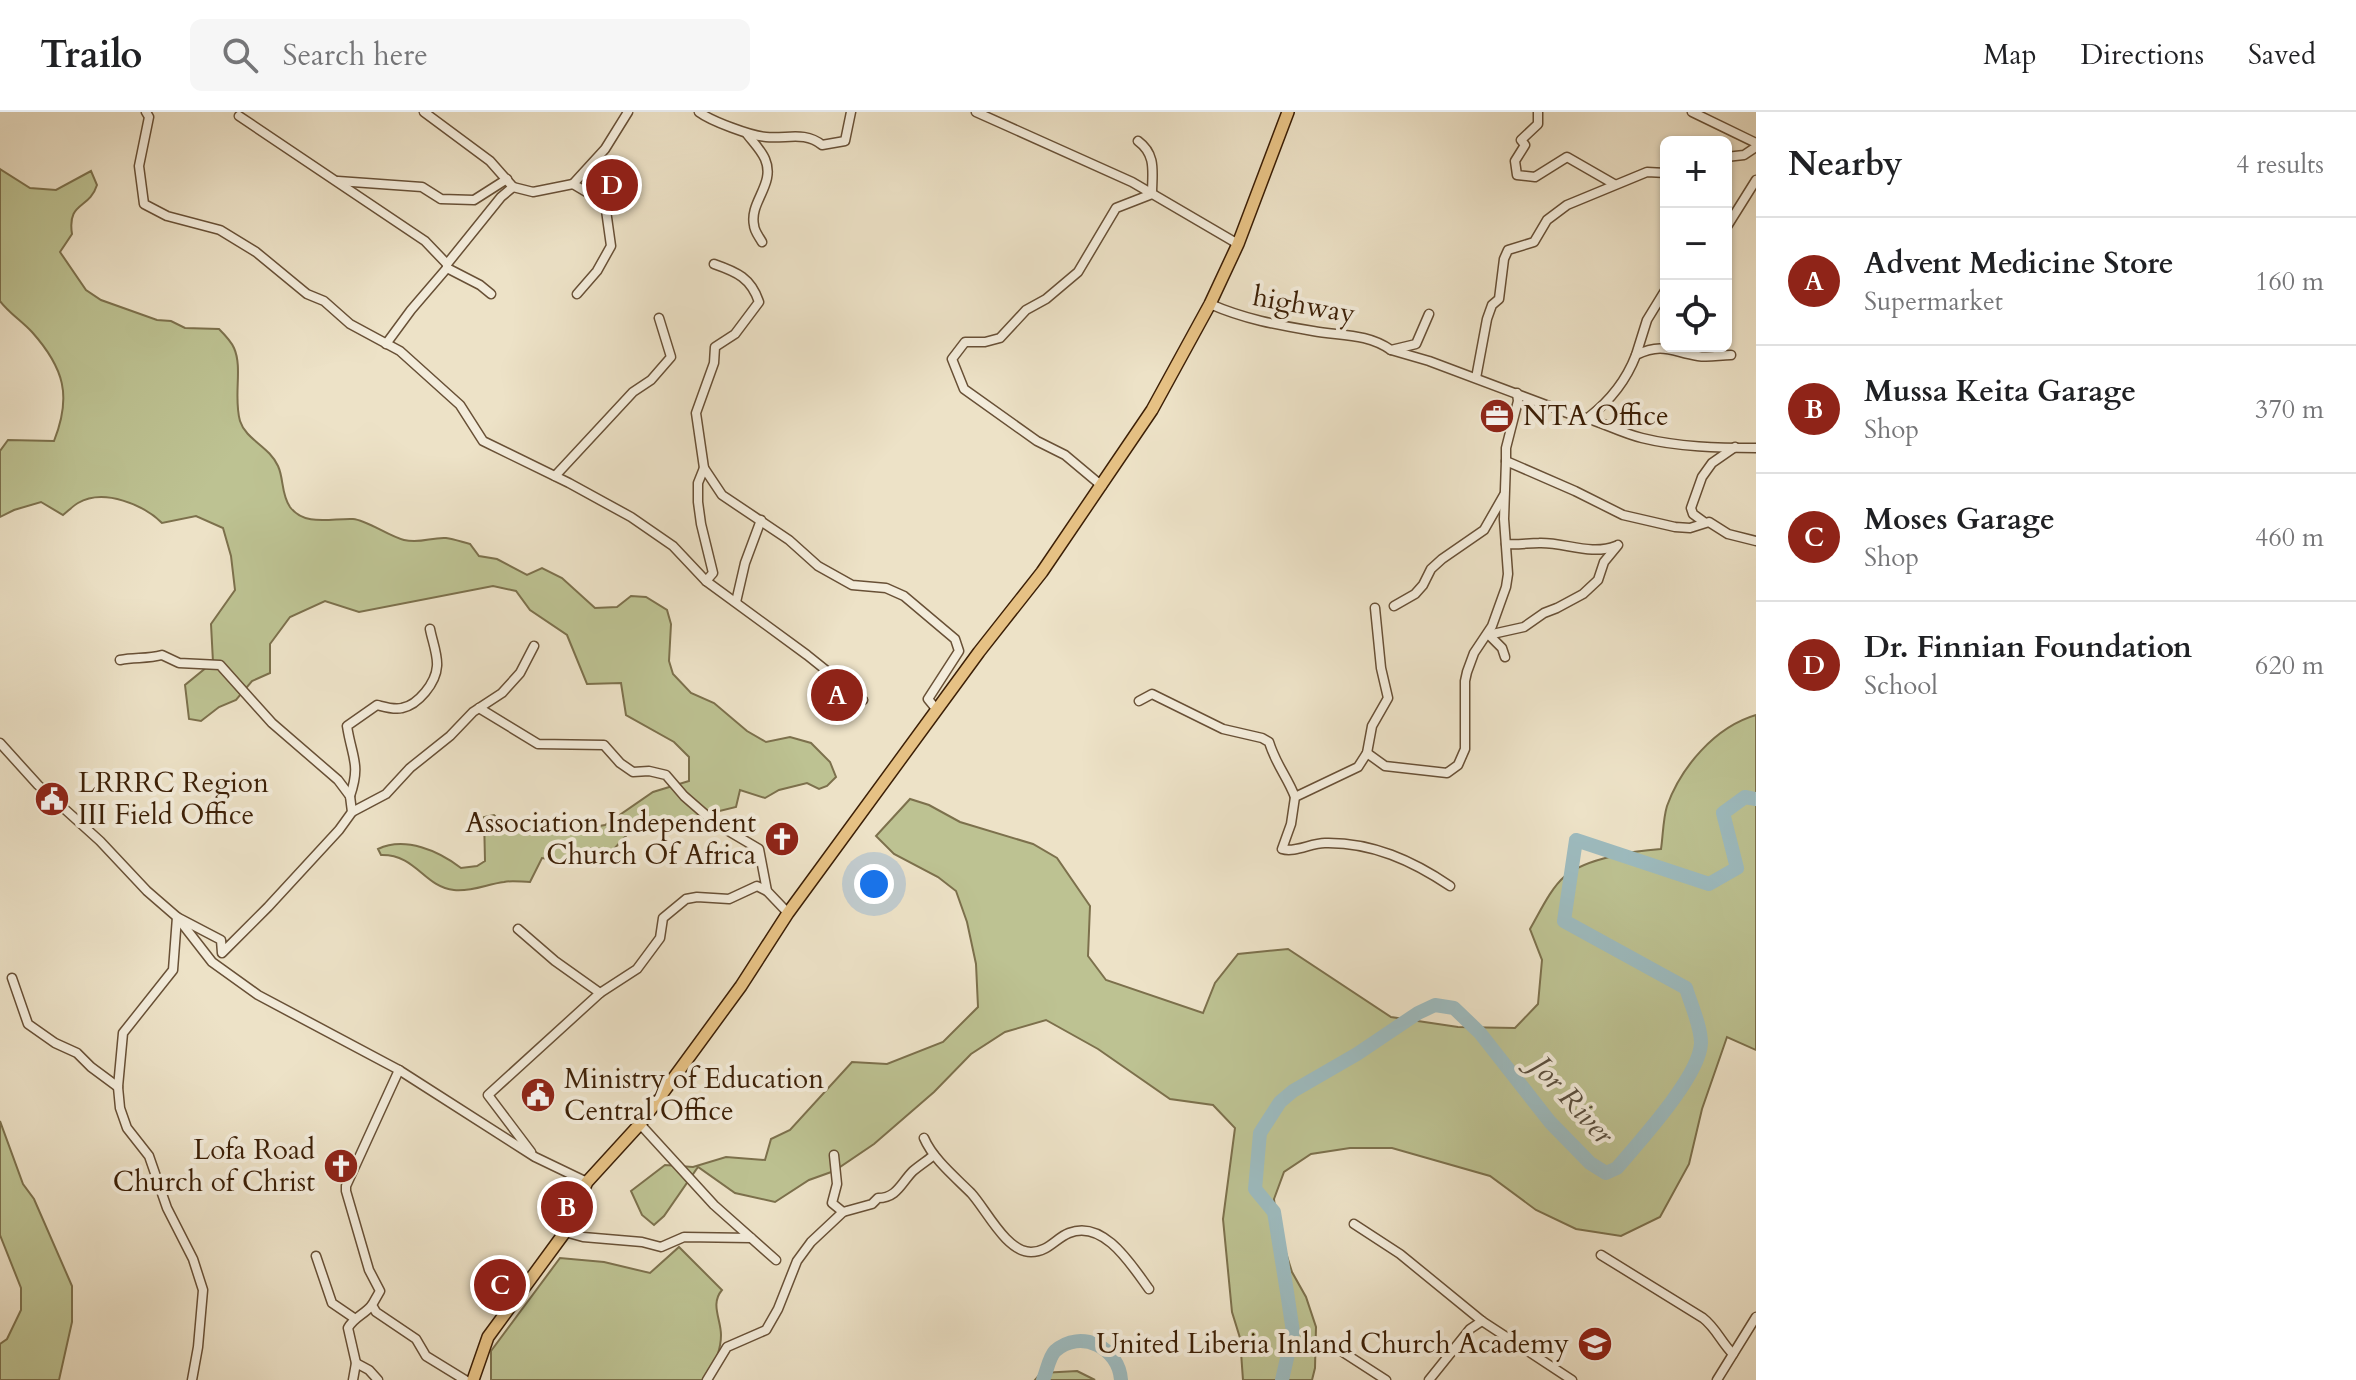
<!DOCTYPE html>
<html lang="en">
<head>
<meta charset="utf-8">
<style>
	:root { --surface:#fff; --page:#f6f6f6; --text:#202124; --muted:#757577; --line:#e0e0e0; --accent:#8f2418 }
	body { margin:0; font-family:Cardo,serif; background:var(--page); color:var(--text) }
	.controls { position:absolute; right:24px; top:24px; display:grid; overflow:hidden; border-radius:12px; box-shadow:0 2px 6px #0004 }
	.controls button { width:72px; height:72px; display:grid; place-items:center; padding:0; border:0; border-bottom:2px solid var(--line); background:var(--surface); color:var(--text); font:40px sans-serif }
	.you { position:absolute; left:874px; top:772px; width:28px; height:28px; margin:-20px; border:6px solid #fff; border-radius:50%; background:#1a73e8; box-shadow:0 0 0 12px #1a73e833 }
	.badge { display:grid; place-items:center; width:52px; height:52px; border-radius:50%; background:var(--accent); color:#fff; font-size:26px; font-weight:700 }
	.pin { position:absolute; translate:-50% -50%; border:4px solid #fff; box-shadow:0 2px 8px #0006 }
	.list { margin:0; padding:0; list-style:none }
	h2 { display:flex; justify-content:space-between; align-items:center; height:104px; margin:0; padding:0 32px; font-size:34px }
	h2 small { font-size:26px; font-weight:400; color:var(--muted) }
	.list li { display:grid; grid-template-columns:52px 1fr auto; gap:24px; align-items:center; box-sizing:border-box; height:128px; padding:0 32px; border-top:2px solid var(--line) }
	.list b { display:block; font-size:30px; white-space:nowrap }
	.list p { margin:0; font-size:26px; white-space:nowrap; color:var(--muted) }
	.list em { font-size:26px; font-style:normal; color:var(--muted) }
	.icon { flex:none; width:44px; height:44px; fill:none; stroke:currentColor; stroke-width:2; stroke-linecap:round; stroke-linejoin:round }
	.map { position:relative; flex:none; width:1756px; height:1268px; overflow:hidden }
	header { display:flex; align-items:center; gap:48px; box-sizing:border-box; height:112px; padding:0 40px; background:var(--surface); border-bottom:2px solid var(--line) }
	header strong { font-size:38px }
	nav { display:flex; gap:44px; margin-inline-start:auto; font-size:28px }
	.search { width:560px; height:72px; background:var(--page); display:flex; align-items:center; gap:20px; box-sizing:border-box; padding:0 28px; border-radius:12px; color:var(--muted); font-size:30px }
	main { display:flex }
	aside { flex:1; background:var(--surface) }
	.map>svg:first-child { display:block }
	.green { fill:#bdc292; stroke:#7c704c; stroke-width:2 }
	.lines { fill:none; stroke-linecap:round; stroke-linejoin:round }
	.river { stroke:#9dbbbf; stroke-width:14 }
	.minor-casing { stroke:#685036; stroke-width:11 }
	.major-casing { stroke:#3c1f06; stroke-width:14 }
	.minor { stroke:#f3ecdb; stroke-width:8 }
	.major { stroke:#e6c184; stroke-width:11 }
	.labels { text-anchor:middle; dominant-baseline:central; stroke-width:8; stroke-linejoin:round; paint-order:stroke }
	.street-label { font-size:28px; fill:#3c1f06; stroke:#f3ecdb }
	.poi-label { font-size:28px; fill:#3c1f06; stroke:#f3ecdb; text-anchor:start }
	.water-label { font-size:30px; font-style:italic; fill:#594e3e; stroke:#f3ecdb }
</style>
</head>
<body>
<header>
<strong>Trailo</strong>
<div class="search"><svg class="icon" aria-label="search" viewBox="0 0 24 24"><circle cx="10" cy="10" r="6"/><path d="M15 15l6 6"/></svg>Search here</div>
<nav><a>Map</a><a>Directions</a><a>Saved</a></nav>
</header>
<main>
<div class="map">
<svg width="1756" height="1268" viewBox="0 0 1756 1268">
	<rect width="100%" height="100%" fill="#ede2c7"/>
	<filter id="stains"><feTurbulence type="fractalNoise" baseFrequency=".0025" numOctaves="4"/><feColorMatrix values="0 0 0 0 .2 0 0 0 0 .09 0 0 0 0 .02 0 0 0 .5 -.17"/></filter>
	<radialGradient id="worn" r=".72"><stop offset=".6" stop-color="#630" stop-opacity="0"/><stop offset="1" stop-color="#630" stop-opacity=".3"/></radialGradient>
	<g class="green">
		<path d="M0,57l30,19 26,2 35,-19 6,14c-8,25 -30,16 -25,49l-12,18 26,38 15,10 56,20 14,1 14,7 34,1c5,5 12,12 15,19 9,20 -1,49 6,73 6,19 29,25 38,45 6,13 3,28 12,41 15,20 42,11 63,12 14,1 35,17 51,21 17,4 27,-3 42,-2 8,1 16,4 24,6l9,12 18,3 30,16 15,-7 20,10 33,30 22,-1 14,-11 15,1 21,13 4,14 -2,37 4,13 18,19 23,10 33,28 19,11 24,-5 21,6 19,19 6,15 -9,9 -8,3 -12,-6 -28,7 -14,8 -25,-8 -4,17 -41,10 -44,4 -16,5 -22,24 -22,-2 -23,14 -26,-4 -12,24c-8,0 -18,-2 -26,0 -17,2 -32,10 -50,8 -30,-3 -38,-36 -73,-35l-3,-6c27,-13 61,2 83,19l16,-2 8,-5 -1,-44 10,-2 13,12 15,4h49l34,-6 48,-33 36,-11v-24l-15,-15 -48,-27 -5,-32 -34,1 -20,-49 -37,-25 -14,-19 -23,-5 -134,26 -34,-11 -35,16 -20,27v29l-18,8 -16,19 -17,7 -18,14 -12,-2 -4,-34 28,-23 -2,-38 24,-34 -4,-34 -8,-28 -27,-12 -34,7c-18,-18 -58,-35 -84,-20 -5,3 -10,8 -15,12l-22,-13 -27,8 -14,7v-66l8,-11 46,1c18,-45 10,-73 -22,-109 -10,-11 -23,-19 -32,-31z"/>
		<path d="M1756,603v335l-29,-13 -25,72 -13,55 -29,53 -39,19 -45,-7 -40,-19 -46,-34 -98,-28h-42l-39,6 -27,18 -10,27 3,25 15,48 14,25 10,30 -1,41 -3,12h-69l-3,-42 -8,-26 -9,-93 12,-91 -22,-23 -43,-6 -72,-50 -52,-29 -41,12 -34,22 -37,38 -60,52 -40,27 -25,9 -34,22 -40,-9 -37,-26 -34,49 -10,9 -12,-10 -11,-24 34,-26 28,2 33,-10 39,3 6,-21 19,-9 62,-68 35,2 56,-22 35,-35 -2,-43 -9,-42 -11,-31 -18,-14 -44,-23 -18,-18 34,-37 19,6 31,17 73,22 24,14 33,48 -2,50 18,24 97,33 12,-30 23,-29 50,-5 103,68 67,10 57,1 23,-24 4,-44 -12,-31c10,-17 20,-40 35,-53 22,-18 69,-25 96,-27 2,-13 2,-30 6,-43 14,-39 48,-79 89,-91z"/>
		<path d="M0,1009l23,63 11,15 38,87v36l-13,58h-59v-36l7,-5 14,-29v-22l-21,-53z"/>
		<path d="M679,1135l43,43c-12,14 -1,29 -1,45 0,15 -8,33 -15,45h-215v-29l69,-93 44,4 46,11z"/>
		<path d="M1077,1259l18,9h-60l6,-7z"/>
	</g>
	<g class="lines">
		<g class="river">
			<path d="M1043,1268c4,-9 6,-23 12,-29 26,-23 64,-3 66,29"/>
			<path d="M1282,1268l11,-48 -6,-40 -13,-80 -19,-23 5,-56 20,-31 13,-11 64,-37 61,-41 17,-8 19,3 26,25 70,89 40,41 16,10 11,-5c22,-26 83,-92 84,-125 0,-17 -10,-38 -15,-55l-122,-67 12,-81 133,44 28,-16 -14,-55 22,-16 11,2"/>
		</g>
		<g class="minor-casing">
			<g id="minor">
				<path d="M146,0l3,5 -10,49 5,38 23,12 53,14 36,22 51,42 17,7 26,23 50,27 60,54 23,36 86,42 62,34 42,29 33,35 101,74 56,45"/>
				<path d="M424,0l66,49 23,26 -12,10 -54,67v4l33,17 11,9"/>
				<path d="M699,0c12,9 52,24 67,25 21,2 39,-6 56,8l23,-4 6,-29"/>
				<path d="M976,0l156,70 106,62"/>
				<path d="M1538,0v12l-17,16 4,5 -10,16 2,14 18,2 32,-20 47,27"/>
				<path d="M1692,0l64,31"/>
				<path d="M239,4l186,125 22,23"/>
				<path d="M747,22c6,8 14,16 18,25 11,25 -16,43 -11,66 0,6 6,13 8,17"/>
				<path d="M1726,45l18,-2 12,-8"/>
				<path d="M338,69l84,6 19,12 33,1 33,-21"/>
				<path d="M513,75l20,5 40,-8"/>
				<path d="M1726,116l30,-48"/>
				<path d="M577,182l20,-23 14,-25 -6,-43 -32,-19 32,-35 23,-37"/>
				<path d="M1210,192c34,15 67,21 103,27 27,5 54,2 78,19l25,-6 13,-30"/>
				<path d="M386,232l25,-34 36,-42"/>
				<path d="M1391,238l38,11 141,53c25,4 47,18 72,24 36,9 77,10 114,10"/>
				<path d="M1636,243l11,-35 19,-31"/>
				<path d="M1476,266l11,-59 5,-14 7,-6 5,-40 4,-9 26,-8 13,-22 20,-15 80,-33 19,1"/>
				<path d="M1517,281l1,8 -12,47v13l69,30 48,24 52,12 15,1 19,-6 19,12 28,7"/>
				<path d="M1589,305c22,-17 37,-36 47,-62 27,-13 36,-3 62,1 11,2 22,-1 33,-1"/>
				<path d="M704,356l18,27 67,45 29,26 34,19 34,3 18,8 51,43 4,12 -31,48 9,11"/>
				<path d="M555,364l78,-84 18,-12 20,-23 -12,-39"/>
				<path d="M1102,374l-37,-31 -28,-14 -73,-52 -12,-30 13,-17h20l15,-4 26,-28 20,-11 32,-27 38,-64 36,-14c0,-21 5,-39 -14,-53"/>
				<path d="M1704,410l-11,-8 -2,-6 11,-31 10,-14 23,-16"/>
				<path d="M1506,432c12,1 22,-1 33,-1 26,-1 51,13 77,3"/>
				<path d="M706,469l7,-8 -12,-49 -3,-22v-19l6,-15 -8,-55 18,-50 1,-16 20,-13 24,-32c-8,-24 -22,-30 -45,-38"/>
				<path d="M736,490l9,-39 16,-43"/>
				<path d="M1394,494l21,-12 8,-9 8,-16 11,-10 42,-29 20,-35"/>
				<path d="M1375,496l6,60 7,30 -16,28 -5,27 -9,14 -63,30 -4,27 -9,25c13,4 29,-6 43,-6 47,-1 88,18 125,43"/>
				<path d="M1488,523l36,-8 20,-14 13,-5 26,-14 15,-14 6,-18 14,-17"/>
				<path d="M1489,523l13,13 3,9"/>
				<path d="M120,548c15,-3 27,-1 42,-5l17,8 41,2 52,58 66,57 12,16 2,16 -13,18 -71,77 -46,46 -1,-13 -44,-23 -4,53 -50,63 -5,54 2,21 7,20 22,28 18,52 26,51 10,31 -5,57 -6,33"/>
				<path d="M1139,589l13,-7 71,35 39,9 7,4c7,23 18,34 26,55"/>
				<path d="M479,596l59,36 66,1 16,18 13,9 16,-1 17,4 18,21 31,27 44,26 8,42 21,22"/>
				<path d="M0,631l38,42 62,56 47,50 30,26 35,45 46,33 141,75 136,87 52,25"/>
				<path d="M1367,641l18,13 62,7 11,-8 7,-16v-68l2,-9 7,-19 18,-27 14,-39 2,-13 -4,-55 2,-58"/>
				<path d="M350,684c11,-32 2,-38 -3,-70l30,-21c8,2 17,5 25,3 16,-3 34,-25 35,-42 1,-11 -5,-26 -7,-37"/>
				<path d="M352,700l34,-18 24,-26 40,-32 23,-24 29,-19 18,-20 14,-27"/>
				<path d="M518,817l37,32 45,32"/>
				<path d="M12,866l16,46 27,19 22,10 14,14 27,20"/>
				<path d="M399,958l-53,116v5l23,79 11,21 -8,14 4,7 40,27 10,17 39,24"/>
				<path d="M640,1012l74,81 62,55"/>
				<path d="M924,1026c9,21 31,39 47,55 15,16 35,59 60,59 17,0 25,-14 38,-19 35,-14 63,33 80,56"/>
				<path d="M531,1040l-43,-57 112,-102 37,-24 23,-31 3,-20 23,-19 11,-2 32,2 28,-13 10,5"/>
				<path d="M834,1043l3,29 -5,19 11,9 29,-8 6,-6c19,0 23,-15 35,-27 7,-6 15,-11 21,-16"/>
				<path d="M1354,1112l46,30 82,67 90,59"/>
				<path d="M565,1120l18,5 59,5 19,5 23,-10 67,1"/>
				<path d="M1601,1143l102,63c13,10 18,24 30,36"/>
				<path d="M316,1144l16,47 22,15"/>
				<path d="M1338,1237l48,31"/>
				<path d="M356,1251l13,7 9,10"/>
				<path d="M353,1268l3,-17 -8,-35c6,-11 16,-13 24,-23"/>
				<path d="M707,1268l20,-33 39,-17 12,-21 19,-48 14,-19 32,-30"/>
				<path d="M1429,1268l41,-51 12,-8"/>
				<path d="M1717,1268l39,-63"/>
			</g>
		</g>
		<g class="major-casing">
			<path id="major" d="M473,1268l15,-43 77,-105 22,-50 53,-58 101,-138 47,-73 191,-261 63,-80 110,-162 58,-106 28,-60 50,-132"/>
		</g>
		<use href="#minor" class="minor"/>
		<use href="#major" class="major"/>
	</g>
	<defs>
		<g id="office-disc" transform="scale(1.8)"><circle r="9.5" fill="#8f2418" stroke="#f3ecdb"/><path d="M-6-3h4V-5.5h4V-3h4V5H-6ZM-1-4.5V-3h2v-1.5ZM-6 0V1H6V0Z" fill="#fff"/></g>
		<g id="civic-disc" transform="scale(1.8)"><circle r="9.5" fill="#8f2418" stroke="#f3ecdb"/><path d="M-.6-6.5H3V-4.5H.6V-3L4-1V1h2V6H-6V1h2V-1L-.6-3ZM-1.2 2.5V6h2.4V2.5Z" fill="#fff"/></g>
		<g id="church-disc" transform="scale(1.8)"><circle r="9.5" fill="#8f2418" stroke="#f3ecdb"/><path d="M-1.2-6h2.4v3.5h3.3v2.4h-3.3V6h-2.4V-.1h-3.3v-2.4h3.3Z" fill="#fff"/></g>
		<g id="school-disc" transform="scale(1.8)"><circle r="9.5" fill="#8f2418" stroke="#f3ecdb"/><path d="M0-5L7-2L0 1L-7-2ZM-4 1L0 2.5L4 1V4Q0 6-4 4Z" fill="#fff"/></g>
	</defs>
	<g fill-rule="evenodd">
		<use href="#office-disc" x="1497" y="304"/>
		<use href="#civic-disc" x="52" y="687"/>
		<use href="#church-disc" x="782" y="727"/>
		<use href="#civic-disc" x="538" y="983"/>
		<use href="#church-disc" x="341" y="1054"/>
		<use href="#school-disc" x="1595" y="1232"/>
	</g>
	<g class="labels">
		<g class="street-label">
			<text transform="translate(1304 193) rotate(10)">highway</text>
		</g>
		<g class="poi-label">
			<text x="1523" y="304">NTA Office</text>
			<text x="78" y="671">LRRRC Region<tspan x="78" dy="32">III Field Office</tspan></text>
			<text x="756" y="711" text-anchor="end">Association Independent<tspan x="756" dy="32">Church Of Africa</tspan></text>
			<text x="564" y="967">Ministry of Education<tspan x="564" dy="32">Central Office</tspan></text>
			<text x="315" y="1038" text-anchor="end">Lofa Road<tspan x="315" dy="32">Church of Christ</tspan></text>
			<text x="1569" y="1232" text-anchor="end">United Liberia Inland Church Academy</text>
		</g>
		<g class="water-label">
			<text transform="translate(1572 988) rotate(48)">Jor River</text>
		</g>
	</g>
	<rect width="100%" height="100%" filter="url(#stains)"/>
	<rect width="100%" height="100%" fill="url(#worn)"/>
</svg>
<div class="controls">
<button>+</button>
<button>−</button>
<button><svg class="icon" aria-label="locate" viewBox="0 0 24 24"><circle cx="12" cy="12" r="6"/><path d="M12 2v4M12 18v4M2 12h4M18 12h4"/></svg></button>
</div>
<div class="you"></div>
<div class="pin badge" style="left:837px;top:583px">A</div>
<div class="pin badge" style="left:567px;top:1095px">B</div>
<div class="pin badge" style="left:500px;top:1173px">C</div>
<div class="pin badge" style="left:612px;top:73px">D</div>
</div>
<aside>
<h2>Nearby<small>4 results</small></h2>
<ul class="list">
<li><span class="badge">A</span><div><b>Advent Medicine Store</b><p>Supermarket</p></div><em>160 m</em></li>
<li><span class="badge">B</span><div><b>Mussa Keita Garage</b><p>Shop</p></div><em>370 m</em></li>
<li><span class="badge">C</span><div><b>Moses Garage</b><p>Shop</p></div><em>460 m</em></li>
<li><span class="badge">D</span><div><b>Dr. Finnian Foundation</b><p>School</p></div><em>620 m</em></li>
</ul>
</aside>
</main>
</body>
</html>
